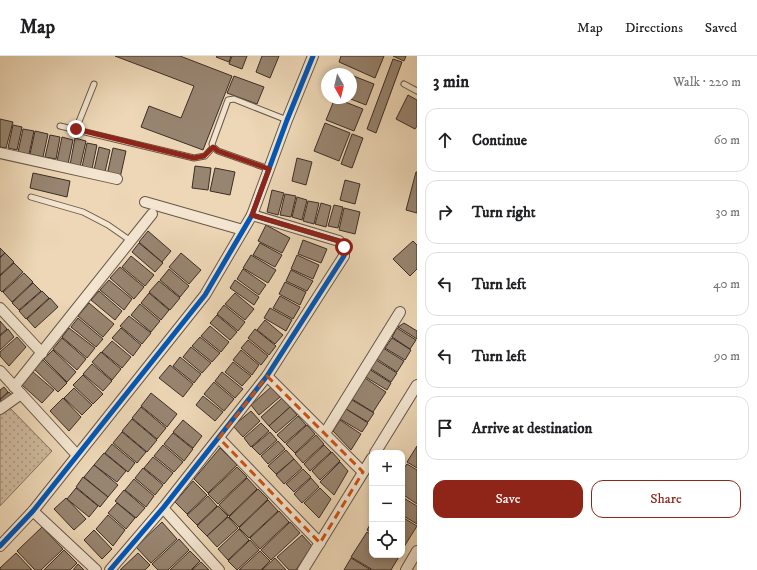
<!DOCTYPE html>
<html lang="en">
<head>
<meta charset="utf-8">
<style>
	:root { --surface:#fff; --page:#f6f6f6; --text:#202124; --muted:#757577; --line:#e0e0e0; --accent:#8f2418 }
	body { margin:0; font-family:"IM FELL DW Pica",serif; background:var(--page); color:var(--text) }
	.controls { position:absolute; right:12px; bottom:12px; display:grid; overflow:hidden; border-radius:8px; box-shadow:0 2px 6px #0003 }
	.controls button { width:36px; height:36px; display:grid; place-items:center; padding:0; border:0; border-bottom:1px solid var(--line); background:var(--surface); color:var(--text); font:20px sans-serif }
	.compass { position:absolute; left:321px; top:12px; width:36px; height:36px; border-radius:50%; background:var(--surface); box-shadow:0 2px 6px #0003; rotate:172deg }
	.stop { position:absolute; width:12px; height:12px; margin:-9px; border:3px solid #8f2418; border-radius:50%; background:#fff }
	.stop.end { background:#8f2418; border-color:#fff; box-shadow:0 1px 4px #0008 }
	.list { margin:0; padding:0; list-style:none }
	h2 { display:flex; justify-content:space-between; align-items:center; height:52px; margin:0; padding:0 16px; font-size:17px }
	h2 small { font-size:13px; font-weight:400; color:var(--muted) }
	.list li { display:grid; grid-template-columns:26px 1fr auto; gap:12px; align-items:center; box-sizing:border-box; height:64px; margin:0 8px 8px; padding:0 8px; border:1px solid var(--line); border-radius:12px }
	.list b { display:block; font-size:15px; white-space:nowrap }
	.list em { font-size:13px; font-style:normal; color:var(--muted) }
	.actions { display:flex; gap:8px; padding:12px 16px }
	.actions a { flex:1; padding:9px 0; border:1px solid var(--accent); border-radius:12px; text-align:center; font-size:14px; color:var(--accent) }
	.actions .main { background:var(--accent); color:#fff }
	.icon { flex:none; width:22px; height:22px; fill:none; stroke:currentColor; stroke-width:2; stroke-linecap:round; stroke-linejoin:round }
	.map { position:relative; flex:none; width:417px; height:514px; overflow:hidden }
	header { display:flex; align-items:center; gap:24px; box-sizing:border-box; height:56px; padding:0 20px; background:var(--surface); border-bottom:1px solid var(--line) }
	header strong { font-size:19px }
	nav { display:flex; gap:22px; margin-inline-start:auto; font-size:14px }
	main { display:flex }
	aside { flex:1; background:var(--surface) }
	.map>svg:first-child { display:block }
	.grass { fill:url(#grass-dots); stroke:#867462 }
	.building { fill:#988571; stroke:#3c2d26 }
	.lines { fill:none; stroke-linecap:round; stroke-linejoin:round }
	.service-casing { stroke:#68584a; stroke-width:7 }
	.minor-casing { stroke:#68584a; stroke-width:12 }
	.service { stroke:#f3e5d0; stroke-width:5 }
	.minor { stroke:#f3e5d0; stroke-width:10 }
	.cycleway-casing { stroke:#f3e5d0; stroke-width:8 }
	.cycleway { stroke:#0057b8; stroke-width:5 }
	.route { stroke:#8f2418; stroke-width:5 }
	.marked { fill:none; stroke:#ce5210; stroke-width:3; stroke-dasharray:8 5; stroke-linejoin:round }
</style>
</head>
<body>
<header>
<strong>Map</strong>
<nav><a>Map</a><a>Directions</a><a>Saved</a></nav>
</header>
<main>
<div class="map">
<svg width="417" height="514" viewBox="0 0 417 514">
	<defs>
		<pattern id="grass-dots" width="8" height="8" patternUnits="userSpaceOnUse"><rect width="8" height="8" fill="#cfba9e"/><path d="M2 2h.1M6 6h.1" fill="none" stroke="#a99881" stroke-width="1.8" stroke-linecap="round"/></pattern>
	</defs>
	<rect width="100%" height="100%" fill="#edd7b6"/>
	<filter id="stains"><feTurbulence type="fractalNoise" baseFrequency=".005" numOctaves="4"/><feColorMatrix values="0 0 0 0 .2 0 0 0 0 .09 0 0 0 0 .02 0 0 0 .5 -.17"/></filter>
	<radialGradient id="worn" r=".72"><stop offset=".6" stop-color="#630" stop-opacity="0"/><stop offset="1" stop-color="#630" stop-opacity=".3"/></radialGradient>
	<path class="grass" d="M7,349l45,46 -52,55v-96z"/>
	<g class="building">
		<path d="M115,0h65l52,20 -29,74 -62,-23 8,-21 32,12 13,-32z"/>
		<path d="M217,0h14l-2,6 -13,-5z"/>
		<path d="M232,0h15l-5,13 -13,-5z"/>
		<path d="M262,0h17l-9,22 -14,-6z"/>
		<path d="M341,0h43l-9,22 -36,-16z"/>
		<path d="M393,0h13l-2,5z"/>
		<path d="M393,3l9,3 -26,71 -9,-4z"/>
		<path d="M351,19l23,9 -8,21 -18,-7h3z"/>
		<path d="M234,20l30,11 -7,17 -30,-11z"/>
		<path d="M408,39l9,5v26l-2,3 -19,-10z"/>
		<path d="M335,42l28,11 -9,22 -28,-11z"/>
		<path d="M0,63l13,3 -7,26 -6,-1z"/>
		<path d="M325,67l25,10 -11,28 -25,-10z"/>
		<path d="M13,69l9,2 -5,23 -9,-2z"/>
		<path d="M23,73l11,2 -5,23 -11,-2z"/>
		<path d="M35,75l13,3 -5,23 -13,-3z"/>
		<path d="M352,78l11,4 -11,30 -11,-4z"/>
		<path d="M50,79l10,2 -4,22 -11,-2z"/>
		<path d="M62,81l11,3 -5,24 -11,-3z"/>
		<path d="M75,82l11,3 -6,26 -10,-2z"/>
		<path d="M87,87l10,2 -5,24 -10,-2z"/>
		<path d="M99,91l11,3 -5,22 -11,-2z"/>
		<path d="M113,92l13,3 -6,27 -13,-3z"/>
		<path d="M297,102l15,4 -6,23 -14,-4z"/>
		<path d="M195,110l16,2 -3,22 -16,-2z"/>
		<path d="M215,112l20,4 -5,23 -20,-4z"/>
		<path d="M416,116h1v41l-11,-3z"/>
		<path d="M33,117l37,8 -3,16 -37,-9z"/>
		<path d="M345,124l15,4 -5,20 -15,-4z"/>
		<path d="M272,134l12,3 -6,22 -11,-3z"/>
		<path d="M285,138l11,2 -5,21 -11,-2z"/>
		<path d="M297,141l10,3 -5,20 -10,-3z"/>
		<path d="M308,145l11,2 -5,21 -11,-3z"/>
		<path d="M321,147l10,3 -5,21 -11,-3z"/>
		<path d="M334,149l9,2 -5,21 -10,-2z"/>
		<path d="M344,152l16,4 -5,22 -16,-4z"/>
		<path d="M266,169l24,13 -8,15 -24,-12z"/>
		<path d="M148,175l23,20 -9,11 -23,-20z"/>
		<path d="M303,184l24,9 -6,14 -23,-9z"/>
		<path d="M413,185l4,4v24l-7,7 -17,-17z"/>
		<path d="M139,187l24,20 -8,9 -23,-20z"/>
		<path d="M260,187l22,12 -7,12 -22,-12z"/>
		<path d="M0,192l5,5 -5,4z"/>
		<path d="M5,197l9,9 -14,13v-17z"/>
		<path d="M181,197l20,17 -12,14 -20,-17z"/>
		<path d="M251,199l25,15 -8,13 -25,-15z"/>
		<path d="M297,199l22,10 -6,14 -22,-10z"/>
		<path d="M131,200l23,19 -9,11 -23,-19z"/>
		<path d="M14,207l9,9 -21,20 -2,-2v-14z"/>
		<path d="M120,211l24,20 -10,12 -24,-21z"/>
		<path d="M169,213l20,17 -9,11 -20,-17z"/>
		<path d="M243,213l23,16 -7,10 -22,-16z"/>
		<path d="M291,214l22,11 -6,10 -21,-10z"/>
		<path d="M24,217l9,9 -21,20 -9,-10z"/>
		<path d="M109,224l23,19 -8,11 -24,-20z"/>
		<path d="M235,224l24,17 -5,8 -24,-17z"/>
		<path d="M159,225l21,17 -10,12 -21,-18z"/>
		<path d="M285,226l21,10 -6,13 -21,-11z"/>
		<path d="M33,227l8,8 -22,19 -7,-7z"/>
		<path d="M42,235l7,7 -23,21 -7,-8z"/>
		<path d="M99,235l23,20 -7,9 -24,-20z"/>
		<path d="M149,237l20,17 -8,10 -20,-17z"/>
		<path d="M235,237l19,16 -9,11 -20,-16z"/>
		<path d="M280,240l20,11 -7,12 -20,-11z"/>
		<path d="M50,242l8,9 -23,21 -8,-9z"/>
		<path d="M89,247l25,21 -11,13 -25,-21z"/>
		<path d="M140,248l20,17 -9,11 -20,-17z"/>
		<path d="M224,249l21,17 -7,9 -21,-17z"/>
		<path d="M270,252l22,12 -6,11 -22,-13z"/>
		<path d="M217,259l20,17 -7,8 -20,-17z"/>
		<path d="M129,260l22,17 -9,11 -22,-18z"/>
		<path d="M78,262l25,21 -7,8 -25,-20z"/>
		<path d="M265,264l18,15 -8,9 -18,-14z"/>
		<path d="M0,265l7,8 -7,6z"/>
		<path d="M404,267l13,8v8l-19,-12z"/>
		<path d="M210,270l19,16 -8,10 -20,-16z"/>
		<path d="M69,272l26,20 -8,10 -25,-21z"/>
		<path d="M121,272l20,17 -8,11 -21,-18z"/>
		<path d="M397,272l19,12 -6,9 -18,-12z"/>
		<path d="M8,273l6,8 -14,13v-14z"/>
		<path d="M255,273l21,17 -7,9 -21,-17z"/>
		<path d="M17,281l9,10 -17,19 -9,-10v-4z"/>
		<path d="M200,281l20,16 -8,9 -20,-16z"/>
		<path d="M62,282l24,21 -9,11 -24,-21z"/>
		<path d="M392,282l19,12 -6,10 -20,-12z"/>
		<path d="M248,284l20,16 -7,9 -20,-17z"/>
		<path d="M112,285l19,16 -9,11 -20,-16z"/>
		<path d="M191,291l20,16 -9,10 -19,-16z"/>
		<path d="M383,292l21,13 -7,11 -20,-13z"/>
		<path d="M53,294l23,22 -9,10 -23,-23z"/>
		<path d="M241,294l18,15 -7,10 -19,-15z"/>
		<path d="M101,296l20,17 -9,11 -20,-18z"/>
		<path d="M180,301l21,17 -7,9 -21,-17z"/>
		<path d="M43,304l24,23 -9,9 -24,-23z"/>
		<path d="M376,304l21,13 -6,9 -20,-13z"/>
		<path d="M233,306l18,14 -9,10 -17,-14z"/>
		<path d="M92,308l20,17 -9,10 -20,-17z"/>
		<path d="M170,309l23,19 -10,13 -24,-19z"/>
		<path d="M369,313l22,14 -4,7 -23,-14z"/>
		<path d="M33,316l21,18 -12,13 -20,-18z"/>
		<path d="M222,316l21,17 -8,9 -20,-17z"/>
		<path d="M83,319l20,19 -10,10 -20,-19z"/>
		<path d="M365,322l21,14 -13,20 -21,-13z"/>
		<path d="M214,326l20,17 -10,12 -20,-17z"/>
		<path d="M4,331l4,5 -8,7v-9z"/>
		<path d="M271,331l9,10 -21,18 -8,-10z"/>
		<path d="M74,332l18,17 -10,10 -18,-17z"/>
		<path d="M9,336l4,5 -9,8 -4,-5z"/>
		<path d="M151,337l26,21 -10,13 -26,-21z"/>
		<path d="M203,340l20,16 -8,9 -19,-16z"/>
		<path d="M63,342l18,19 -12,14 -19,-20z"/>
		<path d="M282,342l8,9 -21,19 -8,-9z"/>
		<path d="M352,344l22,13 -6,9 -22,-13z"/>
		<path d="M141,351l25,21 -9,11 -25,-21z"/>
		<path d="M290,351l7,8 -21,18 -7,-7z"/>
		<path d="M346,353l22,14 -6,9 -22,-13z"/>
		<path d="M251,355l9,10 -17,16 -10,-11z"/>
		<path d="M298,360l8,9 -21,18 -8,-8z"/>
		<path d="M132,363l25,21 -10,12 -25,-21z"/>
		<path d="M183,364l19,16 -9,12 -20,-16z"/>
		<path d="M340,364l21,14 -10,16 -18,-19z"/>
		<path d="M261,367l8,8 -18,16 -7,-9z"/>
		<path d="M307,369l8,9 -20,19 -9,-9z"/>
		<path d="M122,376l24,20 -9,11 -24,-20z"/>
		<path d="M270,376l7,8 -17,15 -8,-8z"/>
		<path d="M173,377l20,16 -9,12 -20,-17z"/>
		<path d="M316,379l8,9 -21,19 -8,-9z"/>
		<path d="M278,385l7,8 -17,15 -7,-8z"/>
		<path d="M112,388l23,19 -7,9 -23,-19z"/>
		<path d="M163,389l20,17 -9,10 -20,-16z"/>
		<path d="M324,389l7,7 -21,19 -6,-7z"/>
		<path d="M417,390v22l-10,-6z"/>
		<path d="M220,392l17,17 -29,28 -14,-14z"/>
		<path d="M286,394l8,9 -18,15 -8,-8z"/>
		<path d="M332,396l8,9 -20,19 -8,-9z"/>
		<path d="M104,397l22,18 -9,11 -23,-17z"/>
		<path d="M153,401l20,16 -9,11 -20,-16z"/>
		<path d="M294,403l8,9 -18,16 -8,-9z"/>
		<path d="M340,406l8,9 -14,24 -14,-13z"/>
		<path d="M407,408l10,6v34l-15,-10v-23z"/>
		<path d="M94,409l24,20 -10,12 -24,-20z"/>
		<path d="M237,411l10,10 -29,27 -10,-10z"/>
		<path d="M143,412l20,17 -8,10 -20,-17z"/>
		<path d="M303,413l8,8 -17,15 -8,-8z"/>
		<path d="M83,421l25,20 -8,10 -24,-20z"/>
		<path d="M247,422l10,11 -28,27 -10,-11z"/>
		<path d="M311,422l8,9 -17,16 -8,-9z"/>
		<path d="M134,423l20,17 -8,11 -21,-17z"/>
		<path d="M193,425l14,14 -20,19 -12,-12z"/>
		<path d="M76,432l22,18 -9,11 -22,-18z"/>
		<path d="M320,432l11,11 -12,19 -15,-15z"/>
		<path d="M258,433l10,10 -29,28 -10,-10z"/>
		<path d="M124,434l21,18 -9,10 -21,-17z"/>
		<path d="M208,440l9,10 -20,19 -10,-10z"/>
		<path d="M402,441l15,9v18l-15,-9z"/>
		<path d="M66,442l20,21 -12,11 -20,-21z"/>
		<path d="M268,444l10,11 -29,27 -10,-10z"/>
		<path d="M117,447l18,15 -9,11 -18,-16z"/>
		<path d="M218,450l10,10 -21,20 -10,-10z"/>
		<path d="M279,455l10,11 -29,27 -10,-11z"/>
		<path d="M108,459l17,15 -12,16 -17,-17z"/>
		<path d="M228,461l10,11 -21,19 -10,-11z"/>
		<path d="M402,461l15,9 -15,24z"/>
		<path d="M372,465v12l-5,-3z"/>
		<path d="M162,466l15,17 -26,24 -15,-16z"/>
		<path d="M290,466l10,11 -29,27 -10,-10z"/>
		<path d="M42,471l21,22 -22,21h-6l-18,-19z"/>
		<path d="M239,473l10,11 -21,20 -10,-11z"/>
		<path d="M94,474l18,19 -10,10 -18,-19z"/>
		<path d="M367,476l5,3v20h28l-9,15h-18l-22,-13z"/>
		<path d="M302,479l10,11 -16,24h-7l-12,-13z"/>
		<path d="M179,483l10,11 -21,20h-10l-6,-6z"/>
		<path d="M250,484l9,10 -22,20 -9,-9z"/>
		<path d="M64,494l13,13 -7,7h-26z"/>
		<path d="M190,495l10,10 -9,9h-21z"/>
		<path d="M260,495l10,10 -9,9h-22z"/>
		<path d="M16,497l16,17h-32v-2z"/>
		<path d="M138,497l12,12 -5,5h-25z"/>
		<path d="M275,502l11,12h-24z"/>
		<path d="M351,502l20,12h-27z"/>
		<path d="M201,506l8,8h-17z"/>
		<path d="M78,508l6,6h-11z"/>
	</g>
	<g class="lines">
		<g class="service-casing">
			<g id="service">
				<path d="M404,28l13,7"/>
				<path d="M60,70l134,32 11,-2 8,-9"/>
				<path d="M76,73l18,-45"/>
				<path d="M269,113l-51,-18 -5,-4 -1,-3 16,-44 6,-1 53,21"/>
				<path d="M31,141l52,15 25,13 23,16"/>
			</g>
		</g>
		<g class="minor-casing">
			<g id="minor">
				<path d="M0,97l117,26"/>
				<path d="M145,146l98,28"/>
				<path d="M0,252l42,45"/>
				<path d="M0,315l77,84"/>
				<path d="M267,320l96,96"/>
				<path d="M14,331l138,-173"/>
				<path d="M0,353l21,-15"/>
				<path d="M325,377l75,-121"/>
				<path d="M219,382l101,105"/>
				<path d="M375,397l42,-68"/>
				<path d="M163,452l56,62"/>
				<path d="M33,455l63,59"/>
				<path d="M0,490l33,-35 172,-216 47,-80 35,-95 26,-64"/>
				<path d="M110,514l53,-62 104,-132 77,-120v-9l-5,-6 -87,-26"/>
				<path d="M303,514l69,-112"/>
				<path d="M406,514l11,-19"/>
			</g>
		</g>
		<use href="#service" class="service"/>
		<use href="#minor" class="minor"/>
		<g class="cycleway-casing">
			<g id="cycleway">
				<path d="M0,490l33,-35 172,-216 47,-80 35,-95 26,-64"/>
				<path d="M110,514l53,-62 104,-132 77,-120v-9l-5,-6 -87,-26"/>
			</g>
		</g>
		<use href="#cycleway" class="cycleway"/>
	</g>
	<g class="lines">
		<path class="route" d="M76,73l118,29 10,-2 9,-9 5,4 51,18 -17,46 87,26 5,6"/>
	</g>
	<path class="marked" d="M267,320l96,96 -43,71 -101,-105z"/>
	<rect width="100%" height="100%" filter="url(#stains)"/>
	<rect width="100%" height="100%" fill="url(#worn)"/>
</svg>
<div class="controls">
<button>+</button>
<button>−</button>
<button><svg class="icon" aria-label="locate" viewBox="0 0 24 24"><circle cx="12" cy="12" r="6"/><path d="M12 2v4M12 18v4M2 12h4M18 12h4"/></svg></button>
</div>
<svg class="compass" viewBox="-18 -18 36 36"><path d="M0-13l5 13h-10z" fill="#e53935"/><path d="M0 13l5-13h-10z" fill="#757577"/></svg>
<div class="stop" style="left:344px;top:191px"></div>
<div class="stop end" style="left:76px;top:73px"></div>
</div>
<aside>
<h2>3 min<small>Walk · 220 m</small></h2>
<ul class="list">
<li><svg class="icon" aria-label="ahead" viewBox="0 0 24 24"><path d="M12 20V5M6 11l6-6 6 6"/></svg><div><b>Continue</b></div><em>60 m</em></li>
<li><svg class="icon" aria-label="right" viewBox="0 0 24 24"><path d="M7 20v-9h11M14 6l5 5-5 5"/></svg><div><b>Turn right</b></div><em>30 m</em></li>
<li><svg class="icon" aria-label="left" viewBox="0 0 24 24"><path d="M17 20v-9H6M10 6l-5 5 5 5"/></svg><div><b>Turn left</b></div><em>40 m</em></li>
<li><svg class="icon" aria-label="left" viewBox="0 0 24 24"><path d="M17 20v-9H6M10 6l-5 5 5 5"/></svg><div><b>Turn left</b></div><em>90 m</em></li>
<li><svg class="icon" aria-label="arrive" viewBox="0 0 24 24"><path d="M6 21V4h12l-3 4 3 4H6"/></svg><div><b>Arrive at destination</b></div></li>
</ul>
<div class="actions"><a class="main">Save</a><a>Share</a></div>
</aside>
</main>
</body>
</html>
